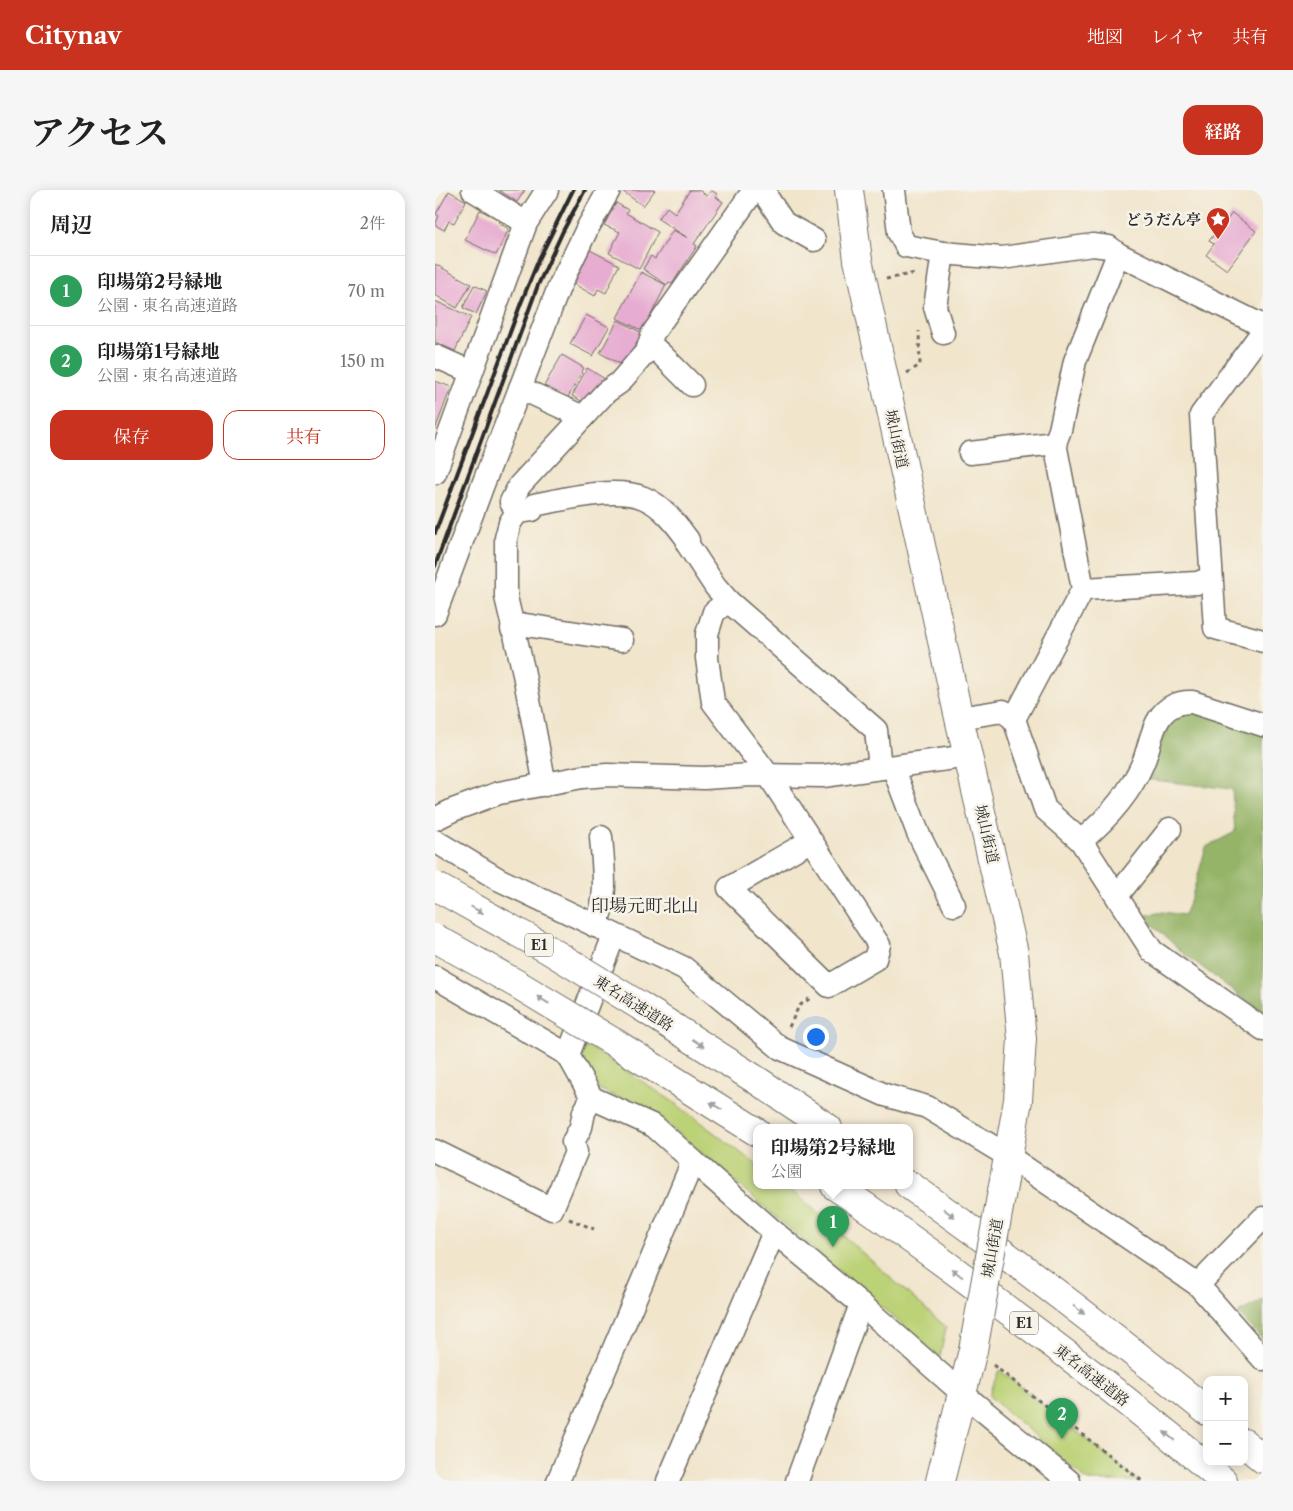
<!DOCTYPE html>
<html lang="ja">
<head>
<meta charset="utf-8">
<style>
	:root { --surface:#fff; --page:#f6f6f6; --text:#222; --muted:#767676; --line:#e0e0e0; --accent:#c8321e }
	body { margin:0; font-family:"Libre Caslon Text","Noto Serif JP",serif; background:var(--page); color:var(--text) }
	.controls { position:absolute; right:15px; bottom:15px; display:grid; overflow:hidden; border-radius:10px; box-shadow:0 2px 12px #0003 }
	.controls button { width:45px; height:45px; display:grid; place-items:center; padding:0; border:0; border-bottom:1px solid var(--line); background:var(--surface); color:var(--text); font:25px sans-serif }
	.you { position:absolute; left:380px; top:846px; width:18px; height:18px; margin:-12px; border:4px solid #fff; border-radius:50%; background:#1a73e8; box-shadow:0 0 0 8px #1a73e833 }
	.badge { display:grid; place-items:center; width:32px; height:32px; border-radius:50%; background:var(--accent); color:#fff; font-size:16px; font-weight:700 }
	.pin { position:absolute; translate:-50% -41px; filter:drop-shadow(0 1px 2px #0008) }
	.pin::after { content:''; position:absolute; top:26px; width:18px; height:15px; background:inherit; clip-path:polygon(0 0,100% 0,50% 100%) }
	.popup { position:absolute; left:318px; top:934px; width:160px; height:65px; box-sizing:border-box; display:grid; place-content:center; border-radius:10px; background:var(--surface); filter:drop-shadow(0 1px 4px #0005); font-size:16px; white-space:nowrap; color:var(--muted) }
	.popup b { font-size:19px; color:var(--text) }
	.popup::after { content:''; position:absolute; left:50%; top:100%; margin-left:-10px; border:10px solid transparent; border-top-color:var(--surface) }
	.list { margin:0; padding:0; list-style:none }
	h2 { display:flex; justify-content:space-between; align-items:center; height:65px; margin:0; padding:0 20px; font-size:21px }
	h2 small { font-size:16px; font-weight:400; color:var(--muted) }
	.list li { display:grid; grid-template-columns:32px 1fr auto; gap:15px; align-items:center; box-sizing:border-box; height:70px; padding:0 20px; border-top:1px solid var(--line) }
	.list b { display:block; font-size:19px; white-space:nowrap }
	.list p { margin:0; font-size:16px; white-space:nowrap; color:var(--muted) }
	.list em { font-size:16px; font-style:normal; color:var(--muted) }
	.actions { display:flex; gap:10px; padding:15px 20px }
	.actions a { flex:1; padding:11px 0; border:1px solid var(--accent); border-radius:15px; text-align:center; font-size:18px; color:var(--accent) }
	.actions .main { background:var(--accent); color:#fff }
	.map { position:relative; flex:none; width:828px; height:1291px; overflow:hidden; border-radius:15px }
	header { display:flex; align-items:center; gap:30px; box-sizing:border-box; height:70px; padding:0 25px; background:var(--accent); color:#fff }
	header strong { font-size:24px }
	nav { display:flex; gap:28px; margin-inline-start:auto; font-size:18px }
	.intro { display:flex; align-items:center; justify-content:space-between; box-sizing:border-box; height:120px; padding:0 30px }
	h1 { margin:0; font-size:35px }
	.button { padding:12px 22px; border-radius:15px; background:var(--accent); color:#fff; font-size:18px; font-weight:700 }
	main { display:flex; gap:30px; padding:0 30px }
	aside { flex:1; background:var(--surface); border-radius:15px; box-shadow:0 2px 12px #0003 }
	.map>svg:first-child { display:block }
	.green { fill:#bcd277; stroke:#747e51 }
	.forest { fill:#95b468; stroke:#60704a }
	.building { fill:#e7acd1 }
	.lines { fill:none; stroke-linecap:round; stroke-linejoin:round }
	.street-casing { stroke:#706c63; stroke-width:25 }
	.secondary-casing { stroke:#706c63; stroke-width:30 }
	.highway-casing { stroke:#706c63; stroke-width:30 }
	.path { stroke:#706c63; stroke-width:3; stroke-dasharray:4 4; stroke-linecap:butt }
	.street { stroke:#fff; stroke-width:22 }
	.secondary { stroke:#fff; stroke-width:28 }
	.highway { stroke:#fff; stroke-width:28 }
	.rail { stroke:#2b2b2b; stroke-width:4 }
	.secondary-bridge-casing { stroke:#706c63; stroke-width:30; stroke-linecap:butt }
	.highway-bridge-casing { stroke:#706c63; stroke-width:30; stroke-linecap:butt }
	.secondary-bridge { stroke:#fff; stroke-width:28 }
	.highway-bridge { stroke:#fff; stroke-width:28 }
	.oneway { fill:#a0a0a0 }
	.labels { text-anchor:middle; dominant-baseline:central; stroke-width:5; stroke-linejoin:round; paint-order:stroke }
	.shield { fill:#f7f3e8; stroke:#686764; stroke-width:1 }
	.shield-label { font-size:14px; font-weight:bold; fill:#2b2b2b }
	.poi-label { font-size:15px; font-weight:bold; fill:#2b2b2b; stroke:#f7f3e8; text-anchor:end }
	.street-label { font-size:15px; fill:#2b2b2b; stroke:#f7f3e8 }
	.quarter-label { font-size:18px; fill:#2b2b2b; stroke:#f7f3e8 }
</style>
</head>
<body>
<header>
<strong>Citynav</strong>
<nav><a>地図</a><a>レイヤ</a><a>共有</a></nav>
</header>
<div class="intro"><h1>アクセス</h1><a class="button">経路</a></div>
<main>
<aside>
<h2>周辺<small>2件</small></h2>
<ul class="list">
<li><span class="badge" style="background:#2e9e5b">1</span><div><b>印場第2号緑地</b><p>公園 · 東名高速道路</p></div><em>70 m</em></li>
<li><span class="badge" style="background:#2e9e5b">2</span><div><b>印場第1号緑地</b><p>公園 · 東名高速道路</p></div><em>150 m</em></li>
</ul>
<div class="actions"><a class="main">保存</a><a>共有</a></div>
</aside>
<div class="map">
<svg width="828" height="1291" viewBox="0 0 828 1291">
	<rect width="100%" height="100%" fill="#f7f3e8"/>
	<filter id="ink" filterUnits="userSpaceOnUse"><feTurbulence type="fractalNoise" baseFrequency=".02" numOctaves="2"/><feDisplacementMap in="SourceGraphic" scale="10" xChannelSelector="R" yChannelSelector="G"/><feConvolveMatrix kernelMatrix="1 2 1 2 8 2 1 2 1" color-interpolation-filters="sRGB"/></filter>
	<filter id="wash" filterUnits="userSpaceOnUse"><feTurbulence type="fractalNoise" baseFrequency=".0096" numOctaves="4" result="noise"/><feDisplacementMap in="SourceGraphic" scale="20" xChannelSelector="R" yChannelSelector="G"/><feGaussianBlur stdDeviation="1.12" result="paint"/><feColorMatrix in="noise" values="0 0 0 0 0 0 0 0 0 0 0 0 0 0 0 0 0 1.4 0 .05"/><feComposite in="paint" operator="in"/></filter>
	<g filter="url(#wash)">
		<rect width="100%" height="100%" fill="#f1e5cc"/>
		<g class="green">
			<path d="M151,855l86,56 85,64v21h27l18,13 144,128 -6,30 -282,-241 -61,-28 -17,-28z"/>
			<path d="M564,1180l140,111h-51l-99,-85z"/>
		</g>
		<g class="forest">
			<path d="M754,518l74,24v281l-80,-60 -40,-37 20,-4 21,3 8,-19 14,-49 29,-15 -3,-43 -89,-10 26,-53z"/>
			<path d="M828,1110v40l-25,-27z"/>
		</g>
		<g id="blocks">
			<g class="building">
				<path d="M64,0h26l-8,12z"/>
				<path d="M186,0h34l-12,16z"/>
				<path d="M255,0h9l8,6 4,-6 6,4 -1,3 7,5 -29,42 3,2 -25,38 -3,-2 -2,3 -24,-16 8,-13 4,3 18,-29 15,8 -30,-19 9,-12 8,6z"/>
				<path d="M14,1l17,10 -12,22 -5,-2 -5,9 -9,-5 4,-9 -3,-2z"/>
				<path d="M181,13l12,7 -2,3 32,19 -19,37 -30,-16 11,-21 -16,-7z"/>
				<path d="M45,20l20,10 -1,3 10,6 -13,26 -31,-15z"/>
				<path d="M797,23l24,18 -29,39 -21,-15 8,-11 -5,-3 6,-8 2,1z"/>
				<path d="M155,60l29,15 -13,28 -8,-4 -3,7 -21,-12z"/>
				<path d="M0,74l36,20 -14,24 -22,-13z"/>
				<path d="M206,82l25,13 -23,46 -26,-13z"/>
				<path d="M39,95l13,6 -11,23 -13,-6z"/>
				<path d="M0,111l36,16 -16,34 -20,-9z"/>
				<path d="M151,125l23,12 -16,29 -23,-12z"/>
				<path d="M183,130l24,13 -18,33 -24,-13z"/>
				<path d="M127,165l22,13 -17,31 -23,-13z"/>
				<path d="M152,178l18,11 -10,18 -8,7 -15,-8z"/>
				<path d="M0,191l16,6 -16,43z"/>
			</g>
		</g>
	</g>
	<g filter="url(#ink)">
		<use href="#blocks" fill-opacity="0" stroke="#706c63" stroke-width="1"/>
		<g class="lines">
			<g class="street-casing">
				<g id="street">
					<path d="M38,0l53,33"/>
					<path d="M331,0v6l18,27 30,17"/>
					<path d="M459,0l5,43 7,13 37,7 59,5 91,-13 16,2 9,7 145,72"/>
					<path d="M828,141l-62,84 14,213 48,13"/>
					<path d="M508,143l-8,-26 8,-54"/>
					<path d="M215,154l12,11 30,30"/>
					<path d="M0,166l36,16"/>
					<path d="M85,198l63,29"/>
					<path d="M535,263l85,-10"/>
					<path d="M0,283l91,-250 21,-33"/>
					<path d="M82,322l15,-2 2,-5c30,-6 81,-19 110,-7 19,8 32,26 44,42v5l27,41 13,15 148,129 4,38"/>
					<path d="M648,399l114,-6 14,-5"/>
					<path d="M293,411l-14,11 -7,22v24l6,44 56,74 110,169 -4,14 -46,27 -100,-98 81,-47"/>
					<path d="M0,424l47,-127 77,-200 28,-58 22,-39"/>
					<path d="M77,439l14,-4 96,15"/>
					<path d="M524,528l44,-7 11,8 31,90 36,32 71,110 111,78"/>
					<path d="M579,529l69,-130 -28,-146 5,-13 15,-69 43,-107"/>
					<path d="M458,577l25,66 36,72"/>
					<path d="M110,595l-22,-116 -17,-72v-59l4,-15 7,-11 -6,-10 8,-16 87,-94 13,-9 28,-32 6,-18 101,-143"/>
					<path d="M0,629l18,-9 46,-17 83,-16 25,-2 97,3 48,-3 71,1 146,-20"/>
					<path d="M0,651l63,38 186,89 96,80 105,47 42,12 81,49 190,129 65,74"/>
					<path d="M646,651c25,-21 49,-47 62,-78 6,-14 8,-32 16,-44 7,-12 20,-18 33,-17l71,23"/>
					<path d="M682,706l53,-67"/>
					<path d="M160,736c14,-25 8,-61 6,-89"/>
					<path d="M0,787l133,78 24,43 62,28 39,35"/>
					<path d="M133,865l46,-120"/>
					<path d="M0,961l117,58 24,-57 -3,-10 8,-15 3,-15 8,-14"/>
					<path d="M763,1095l65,-67"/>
					<path d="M123,1291l135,-320 81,71 87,72 102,90 106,87"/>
					<path d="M233,1291l106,-249"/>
					<path d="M362,1291l64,-177"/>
				</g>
			</g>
			<g class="secondary-casing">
				<g id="secondary">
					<path d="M414,0l9,70 101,458 55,235 8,86 -4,61 -14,80"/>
					<path d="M505,1291l33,-131"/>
				</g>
			</g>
			<g class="highway-casing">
				<g id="highway">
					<path d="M207,817l119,76 67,45"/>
					<path d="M180,853l142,89"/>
					<path d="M474,995c102,72 201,148 298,226"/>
					<path d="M400,996c56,37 109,77 163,117 77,57 153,115 225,178"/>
					<path d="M809,1253l19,16"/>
				</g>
			</g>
			<g class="path">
				<path d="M451,89l30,-6"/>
				<path d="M472,183l13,-8 -1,-34"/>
				<path d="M354,837l10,-21 13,-9"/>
				<path d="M134,1029l25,10"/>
				<path d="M558,1175l149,116"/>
			</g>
			<use href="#street" class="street"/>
			<use href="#secondary" class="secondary"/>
			<use href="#highway" class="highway"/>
			<g class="rail">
				<path d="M0,343l86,-230 18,-44 34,-69"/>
				<path d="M0,376l103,-281 25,-54 22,-41"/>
			</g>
			<g class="secondary-bridge-casing">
				<path id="secondary-bridge" d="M538,1160l31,-170"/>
			</g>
			<g class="highway-bridge-casing">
				<g id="highway-bridge">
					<path d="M0,696l114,64 93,57"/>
					<path d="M0,748l82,46 98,59"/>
				</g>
			</g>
			<use href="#secondary-bridge" class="secondary-bridge"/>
			<use href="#highway-bridge" class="highway-bridge"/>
		</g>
		<defs><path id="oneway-solid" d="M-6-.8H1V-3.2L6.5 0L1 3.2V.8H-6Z" transform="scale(1.25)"/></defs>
		<g class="oneway">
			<use href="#oneway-solid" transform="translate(42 720) rotate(30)"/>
			<use href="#oneway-solid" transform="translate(108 810) rotate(-149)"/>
			<use href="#oneway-solid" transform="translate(263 853) rotate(33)"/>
			<use href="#oneway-solid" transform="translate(281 916) rotate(-148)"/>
			<use href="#oneway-solid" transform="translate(514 1023) rotate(36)"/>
			<use href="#oneway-solid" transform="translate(522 1083) rotate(-143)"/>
			<use href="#oneway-solid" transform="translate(644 1120) rotate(37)"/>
			<use href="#oneway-solid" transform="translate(734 1246) rotate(-141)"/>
		</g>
	</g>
	<defs>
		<g id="sight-pin" transform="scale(1.25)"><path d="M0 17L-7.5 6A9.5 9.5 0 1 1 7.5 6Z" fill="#c8321e" stroke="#f7f3e8"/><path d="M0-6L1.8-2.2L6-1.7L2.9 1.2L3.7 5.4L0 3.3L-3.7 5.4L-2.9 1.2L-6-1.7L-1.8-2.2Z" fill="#fff"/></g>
	</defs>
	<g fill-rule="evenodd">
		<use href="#sight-pin" x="783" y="29"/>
	</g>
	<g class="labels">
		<g class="shield">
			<rect x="90" y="743.5" width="28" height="23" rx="4"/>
			<rect x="575" y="1121.5" width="28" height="23" rx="4"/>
		</g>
		<g class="shield-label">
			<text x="104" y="755">E1</text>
			<text x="589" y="1133">E1</text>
		</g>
		<g class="poi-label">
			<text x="766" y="29">どうだん亭</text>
		</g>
		<g class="street-label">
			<text transform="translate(462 249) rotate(78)">城山街道</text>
			<text transform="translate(552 644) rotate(77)">城山街道</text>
			<text transform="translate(199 813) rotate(32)">東名高速道路</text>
			<text transform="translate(557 1058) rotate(-80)">城山街道</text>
			<text transform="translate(657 1185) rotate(38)">東名高速道路</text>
		</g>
		<g class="quarter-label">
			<text x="210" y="716">印場元町北山</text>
		</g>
	</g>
</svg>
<div class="controls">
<button>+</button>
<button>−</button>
</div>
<div class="you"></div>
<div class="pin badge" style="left:398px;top:1057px;background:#2e9e5b">1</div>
<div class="popup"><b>印場第2号緑地</b>公園</div>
<div class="pin badge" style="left:627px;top:1249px;background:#2e9e5b">2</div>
</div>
</main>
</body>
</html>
